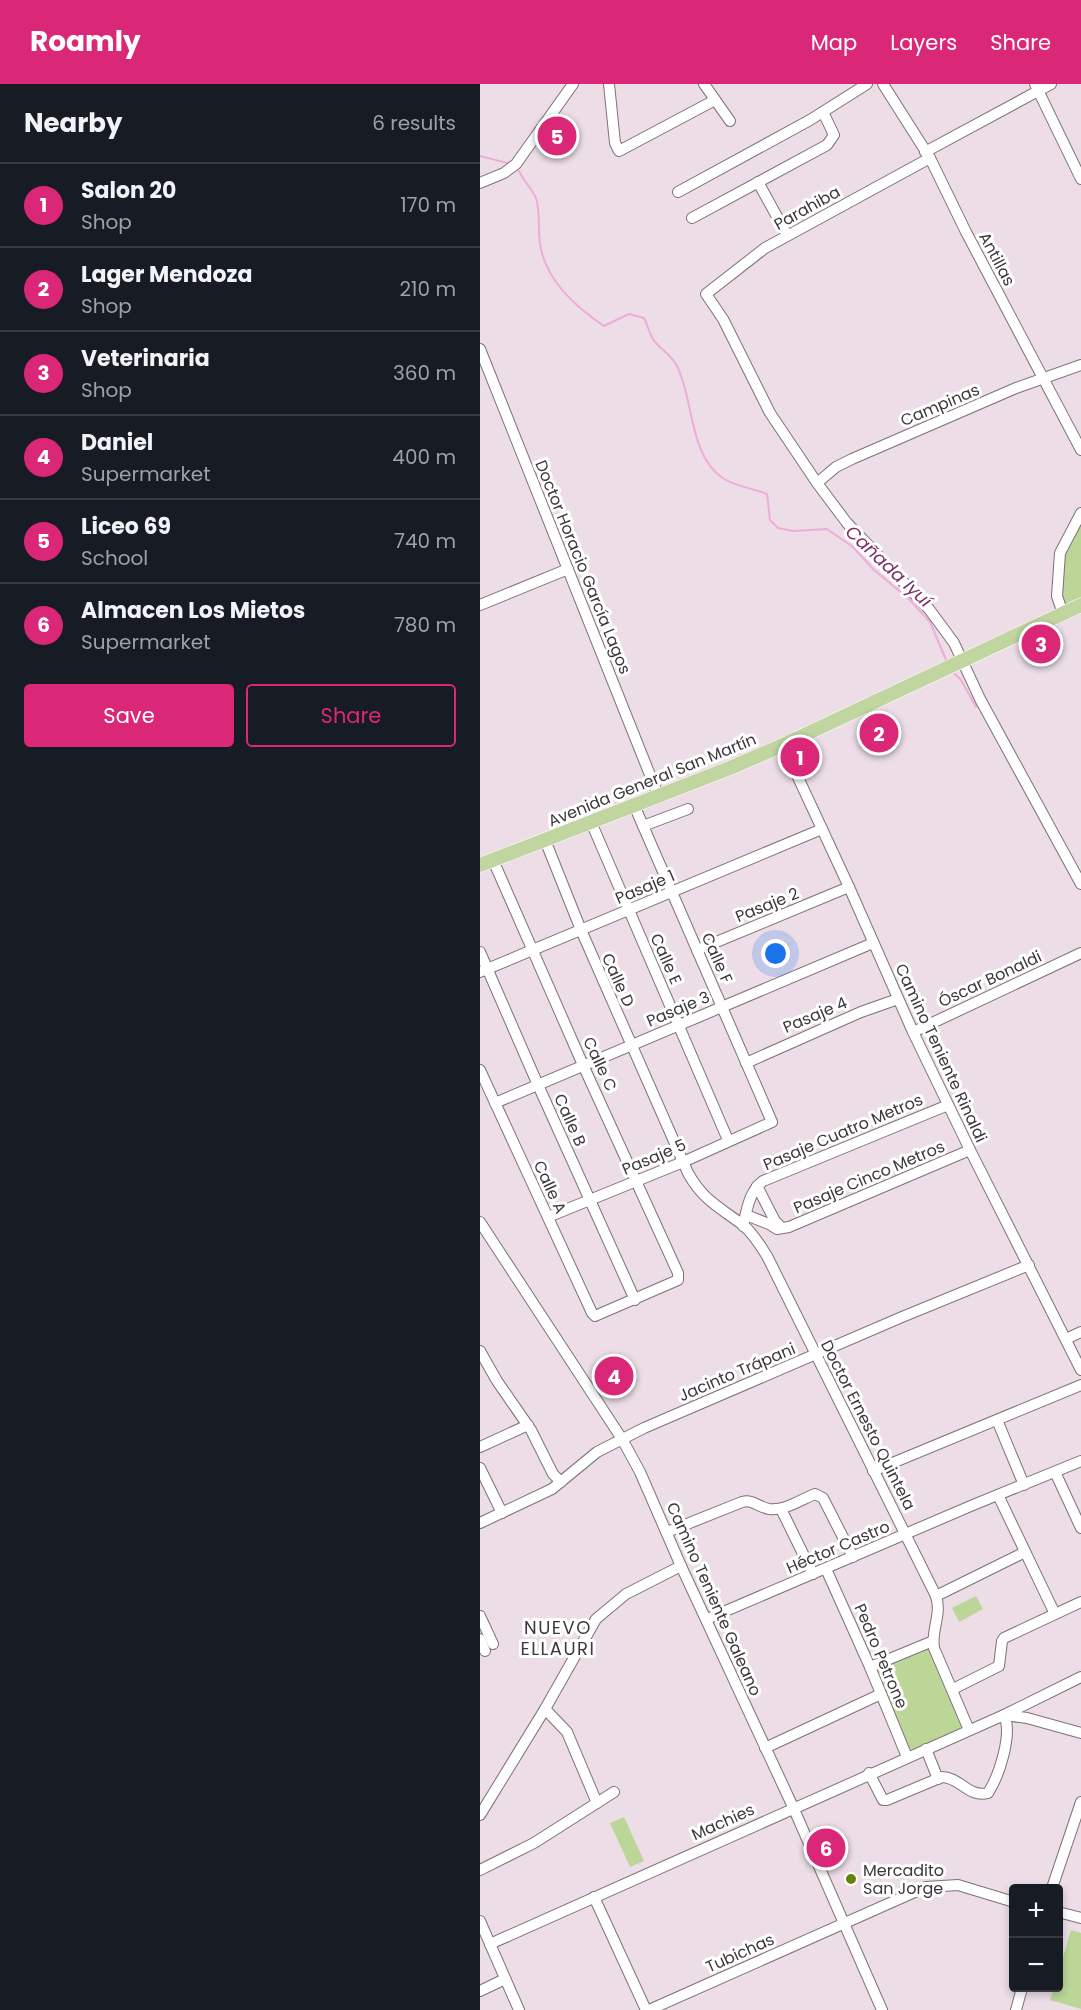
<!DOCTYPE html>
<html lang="en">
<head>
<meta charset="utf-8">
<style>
	:root { --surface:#171b24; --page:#20242c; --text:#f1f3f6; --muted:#9ea1a6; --line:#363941; --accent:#db2777 }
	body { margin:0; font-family:Poppins,sans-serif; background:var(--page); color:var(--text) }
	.controls { position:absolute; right:18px; bottom:18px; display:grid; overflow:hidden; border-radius:6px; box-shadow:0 3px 9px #0003 }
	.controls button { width:54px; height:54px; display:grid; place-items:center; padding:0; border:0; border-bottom:2px solid var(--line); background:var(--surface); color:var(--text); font:30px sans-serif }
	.you { position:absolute; left:296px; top:870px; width:21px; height:21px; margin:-15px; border:4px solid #fff; border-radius:50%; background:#1a73e8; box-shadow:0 0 0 9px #1a73e833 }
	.badge { display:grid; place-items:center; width:39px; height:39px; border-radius:50%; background:var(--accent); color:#fff; font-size:20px; font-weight:700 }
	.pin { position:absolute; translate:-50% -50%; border:3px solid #fff; box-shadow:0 2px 6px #0006 }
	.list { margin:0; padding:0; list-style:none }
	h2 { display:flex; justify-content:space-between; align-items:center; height:78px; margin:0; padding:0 24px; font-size:26px }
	h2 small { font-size:20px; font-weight:400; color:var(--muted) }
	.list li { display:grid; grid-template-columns:39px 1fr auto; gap:18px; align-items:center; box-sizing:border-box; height:84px; padding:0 24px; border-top:2px solid var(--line) }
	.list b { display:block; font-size:22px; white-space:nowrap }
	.list p { margin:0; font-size:20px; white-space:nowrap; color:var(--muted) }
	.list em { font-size:20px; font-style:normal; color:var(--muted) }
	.actions { display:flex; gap:12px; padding:18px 24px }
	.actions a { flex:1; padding:14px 0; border:2px solid var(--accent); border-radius:6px; text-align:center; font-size:21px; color:var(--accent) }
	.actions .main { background:var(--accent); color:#fff }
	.map { position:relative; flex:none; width:601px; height:1926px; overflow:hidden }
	header { display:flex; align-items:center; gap:36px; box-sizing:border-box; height:84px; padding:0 30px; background:var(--accent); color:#fff }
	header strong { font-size:28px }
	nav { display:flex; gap:33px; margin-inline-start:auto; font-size:21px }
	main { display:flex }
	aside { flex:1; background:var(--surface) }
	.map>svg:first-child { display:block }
	.green { fill:#bbd697 }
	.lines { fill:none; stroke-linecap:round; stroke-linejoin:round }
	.stream { stroke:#f0acd9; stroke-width:2 }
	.minor-casing { stroke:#7e7179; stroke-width:12 }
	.major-casing { stroke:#fff; stroke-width:15 }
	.minor { stroke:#fff; stroke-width:10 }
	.major { stroke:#c0d5a0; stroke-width:14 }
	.poi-dot { fill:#608509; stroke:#fff; stroke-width:2 }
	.labels { text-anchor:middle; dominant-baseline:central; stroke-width:6; stroke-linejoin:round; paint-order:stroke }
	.street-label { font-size:16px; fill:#3e383b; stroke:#fff }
	.poi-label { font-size:16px; fill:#3e383b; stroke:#fff; text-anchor:start }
	.water-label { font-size:18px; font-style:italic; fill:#7d2f67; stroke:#fff }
	.neighbourhood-label { font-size:18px; letter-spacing:1.5px; fill:#3e383b; stroke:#fff }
</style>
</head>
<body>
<header>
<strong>Roamly</strong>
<nav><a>Map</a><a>Layers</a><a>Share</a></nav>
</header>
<main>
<aside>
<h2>Nearby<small>6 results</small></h2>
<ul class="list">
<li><span class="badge">1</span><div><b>Salon 20</b><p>Shop</p></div><em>170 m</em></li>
<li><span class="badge">2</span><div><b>Lager Mendoza</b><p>Shop</p></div><em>210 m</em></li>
<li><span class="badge">3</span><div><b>Veterinaria</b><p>Shop</p></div><em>360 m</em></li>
<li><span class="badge">4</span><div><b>Daniel</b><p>Supermarket</p></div><em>400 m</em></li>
<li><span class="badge">5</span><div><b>Liceo 69</b><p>School</p></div><em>740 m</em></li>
<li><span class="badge">6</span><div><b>Almacen Los Mietos</b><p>Supermarket</p></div><em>780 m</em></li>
</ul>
<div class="actions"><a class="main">Save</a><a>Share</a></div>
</aside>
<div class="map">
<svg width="601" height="1926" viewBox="0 0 601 1926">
	<rect width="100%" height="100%" fill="#ecdde7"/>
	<g class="green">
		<path d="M601,442v73l-16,8 -6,-9 4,-47z"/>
		<path d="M496,1512l7,13 -24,13 -7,-14z"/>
		<path d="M448,1562l34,79 -3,5 -47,20 -3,-2 -33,-78z"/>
		<path d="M144,1733l20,44 -14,6 -20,-44z"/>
		<path d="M591,1846l10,3v76l-31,-9 4,-12h4l1,-17z"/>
	</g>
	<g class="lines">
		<g class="stream">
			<path d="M0,72l31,8"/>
			<path d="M39,87c4,9 13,18 17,27 5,16 1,35 5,51 7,33 36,59 63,77l25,-12 15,4c4,7 6,19 11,24 7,8 17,14 22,24 17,34 12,91 47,113 14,8 28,9 43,15l3,26 8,8 15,3 34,-2 26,18 20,22 36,30 21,23 17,40"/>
			<path d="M474,589l7,7 15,27"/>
		</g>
		<g class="minor-casing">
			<g id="minor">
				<path d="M129,0l6,59 4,8 96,-51"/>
				<path d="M224,0l26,37"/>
				<path d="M403,0l47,74 36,74 115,218"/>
				<path d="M555,0l46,95"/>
				<path d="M445,68l126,-68"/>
				<path d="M450,74l-165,90 -59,46 17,25 47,94 47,70 30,40 82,86 25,34 26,56 101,185"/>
				<path d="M278,98l29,53"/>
				<path d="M0,99l24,-10 12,-9 57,-80"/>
				<path d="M198,108l132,-72 57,-36"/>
				<path d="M212,134l135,-73 7,-10 -11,-23"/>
				<path d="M0,265l178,446"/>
				<path d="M337,399l19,-16 16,-8 164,-71 65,-23"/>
				<path d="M0,521l88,-36"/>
				<path d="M583,530l-6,-18 3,-43 21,-40"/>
				<path d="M303,661l66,142 64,145 57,118 111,220"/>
				<path d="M111,738l137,318"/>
				<path d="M163,742l45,-17"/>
				<path d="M65,756l36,90 107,243c15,27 31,34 55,52 10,8 17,20 24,31l169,340c6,19 -5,33 -2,52l35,82"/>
				<path d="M217,866l152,-63"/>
				<path d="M0,868l58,133 97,215"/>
				<path d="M0,888l342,-143"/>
				<path d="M433,948l168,-79"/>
				<path d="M266,979l115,-51 37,-13"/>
				<path d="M0,986l112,243 3,3 83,-36v-7l-95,-208 -90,-205"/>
				<path d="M15,1019l378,-160"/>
				<path d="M277,1102l18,35 6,6"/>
				<path d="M266,1131l23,9 8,5 12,-2 181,-77"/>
				<path d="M68,1133l135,-55 89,-40 -138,-317"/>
				<path d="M0,1138l142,217 18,33 41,94 112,241 89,203"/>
				<path d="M263,1142c4,-17 6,-34 20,-45l185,-76"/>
				<path d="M586,1255l15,-7"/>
				<path d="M0,1267l17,30 34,49 22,44 8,8"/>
				<path d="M517,1336l27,65"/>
				<path d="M0,1363l48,-22"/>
				<path d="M0,1384l22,45"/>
				<path d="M393,1387l208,-86"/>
				<path d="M575,1388l26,56"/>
				<path d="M518,1411l57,119"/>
				<path d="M301,1425l32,65"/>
				<path d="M0,1439l72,-34 45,-37 47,-24 258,-111 127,-52"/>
				<path d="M187,1448l75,-30c11,-3 16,5 27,7 16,2 31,-9 46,-15l8,4 30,59"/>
				<path d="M346,1485l44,98 37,90"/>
				<path d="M456,1512l89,-44"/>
				<path d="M0,1532l13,28"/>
				<path d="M227,1535l266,-114 108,-44"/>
				<path d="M0,1555l5,12"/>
				<path d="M390,1583l63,-26"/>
				<path d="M473,1605l46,-23 3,-25 2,-3 77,-36"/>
				<path d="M65,1625l22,23 30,71"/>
				<path d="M285,1664l116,-54"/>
				<path d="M446,1665l12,30"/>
				<path d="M389,1689l14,27h4l55,-23c18,0 26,21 46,16 11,-17 25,-59 16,-78l23,3 54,15"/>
				<path d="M0,1731l65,-106 51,-90 30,-25 55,-28"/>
				<path d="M0,1786l54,-27 80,-51"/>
				<path d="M572,1804l29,-86"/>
				<path d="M114,1813l52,113"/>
				<path d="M578,1828l23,6"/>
				<path d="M0,1837l39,89"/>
				<path d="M10,1860l514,-229 77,-38"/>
				<path d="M0,1907l25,-12"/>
				<path d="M169,1926l277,-123 32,-2 56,17"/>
				<path d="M536,1926l6,-22"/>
			</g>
		</g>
		<g class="major-casing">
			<path id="major" d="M0,781l250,-97 53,-23 298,-140"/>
		</g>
		<use href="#minor" class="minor"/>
		<use href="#major" class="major"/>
	</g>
	<circle class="poi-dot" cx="371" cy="1795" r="6"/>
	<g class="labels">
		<g class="street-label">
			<text transform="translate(327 124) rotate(-29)">Parahiba</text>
			<text transform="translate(517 175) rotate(62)">Antillas</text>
			<text transform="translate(460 321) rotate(-23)">Campinas</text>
			<text transform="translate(103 483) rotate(68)">Doctor Horacio García Lagos</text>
			<text transform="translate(172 696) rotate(-22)">Avenida General San Martín</text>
			<text transform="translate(165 803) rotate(-23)">Pasaje 1</text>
			<text transform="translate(287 821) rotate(-22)">Pasaje 2</text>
			<text transform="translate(237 874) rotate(66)">Calle F</text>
			<text transform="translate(186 875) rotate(66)">Calle E</text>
			<text transform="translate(510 895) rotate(-25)">Óscar Bonaldi</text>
			<text transform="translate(138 896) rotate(66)">Calle D</text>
			<text transform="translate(198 925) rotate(-23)">Pasaje 3</text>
			<text transform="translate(335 931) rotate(-23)">Pasaje 4</text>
			<text transform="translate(461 969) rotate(65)">Camino Teniente Rinaldi</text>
			<text transform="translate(120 980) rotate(65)">Calle C</text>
			<text transform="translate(90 1036) rotate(66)">Calle B</text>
			<text transform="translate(363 1048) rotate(-23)">Pasaje Cuatro Metros</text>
			<text transform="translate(174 1073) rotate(-23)">Pasaje 5</text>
			<text transform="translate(389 1093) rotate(-23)">Pasaje Cinco Metros</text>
			<text transform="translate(70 1103) rotate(65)">Calle A</text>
			<text transform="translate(257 1288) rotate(-23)">Jacinto Trápani</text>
			<text transform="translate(388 1341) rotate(63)">Doctor Ernesto Quintela</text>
			<text transform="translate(358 1463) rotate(-23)">Héctor Castro</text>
			<text transform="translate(234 1515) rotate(66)">Camino Teniente Galeano</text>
			<text transform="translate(401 1572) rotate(67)">Pedro Petrone</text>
			<text transform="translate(243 1738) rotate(-24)">Machies</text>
			<text transform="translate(260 1869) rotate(-24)">Tubichas</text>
		</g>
		<g class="poi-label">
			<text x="383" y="1786">Mercadito<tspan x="383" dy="18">San Jorge</tspan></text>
		</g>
		<g class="water-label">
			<text transform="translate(409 482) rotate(43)">Cañada Iyuí</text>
		</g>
		<g class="neighbourhood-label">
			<text x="78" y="1543">NUEVO<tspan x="78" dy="21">ELLAURI</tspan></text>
		</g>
	</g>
</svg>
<div class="controls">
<button>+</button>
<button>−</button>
</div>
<div class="you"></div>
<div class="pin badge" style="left:320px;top:673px">1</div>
<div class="pin badge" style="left:399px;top:649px">2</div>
<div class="pin badge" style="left:561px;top:560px">3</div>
<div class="pin badge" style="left:134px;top:1292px">4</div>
<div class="pin badge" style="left:77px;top:52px">5</div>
<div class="pin badge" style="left:346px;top:1764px">6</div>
</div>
</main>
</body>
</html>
